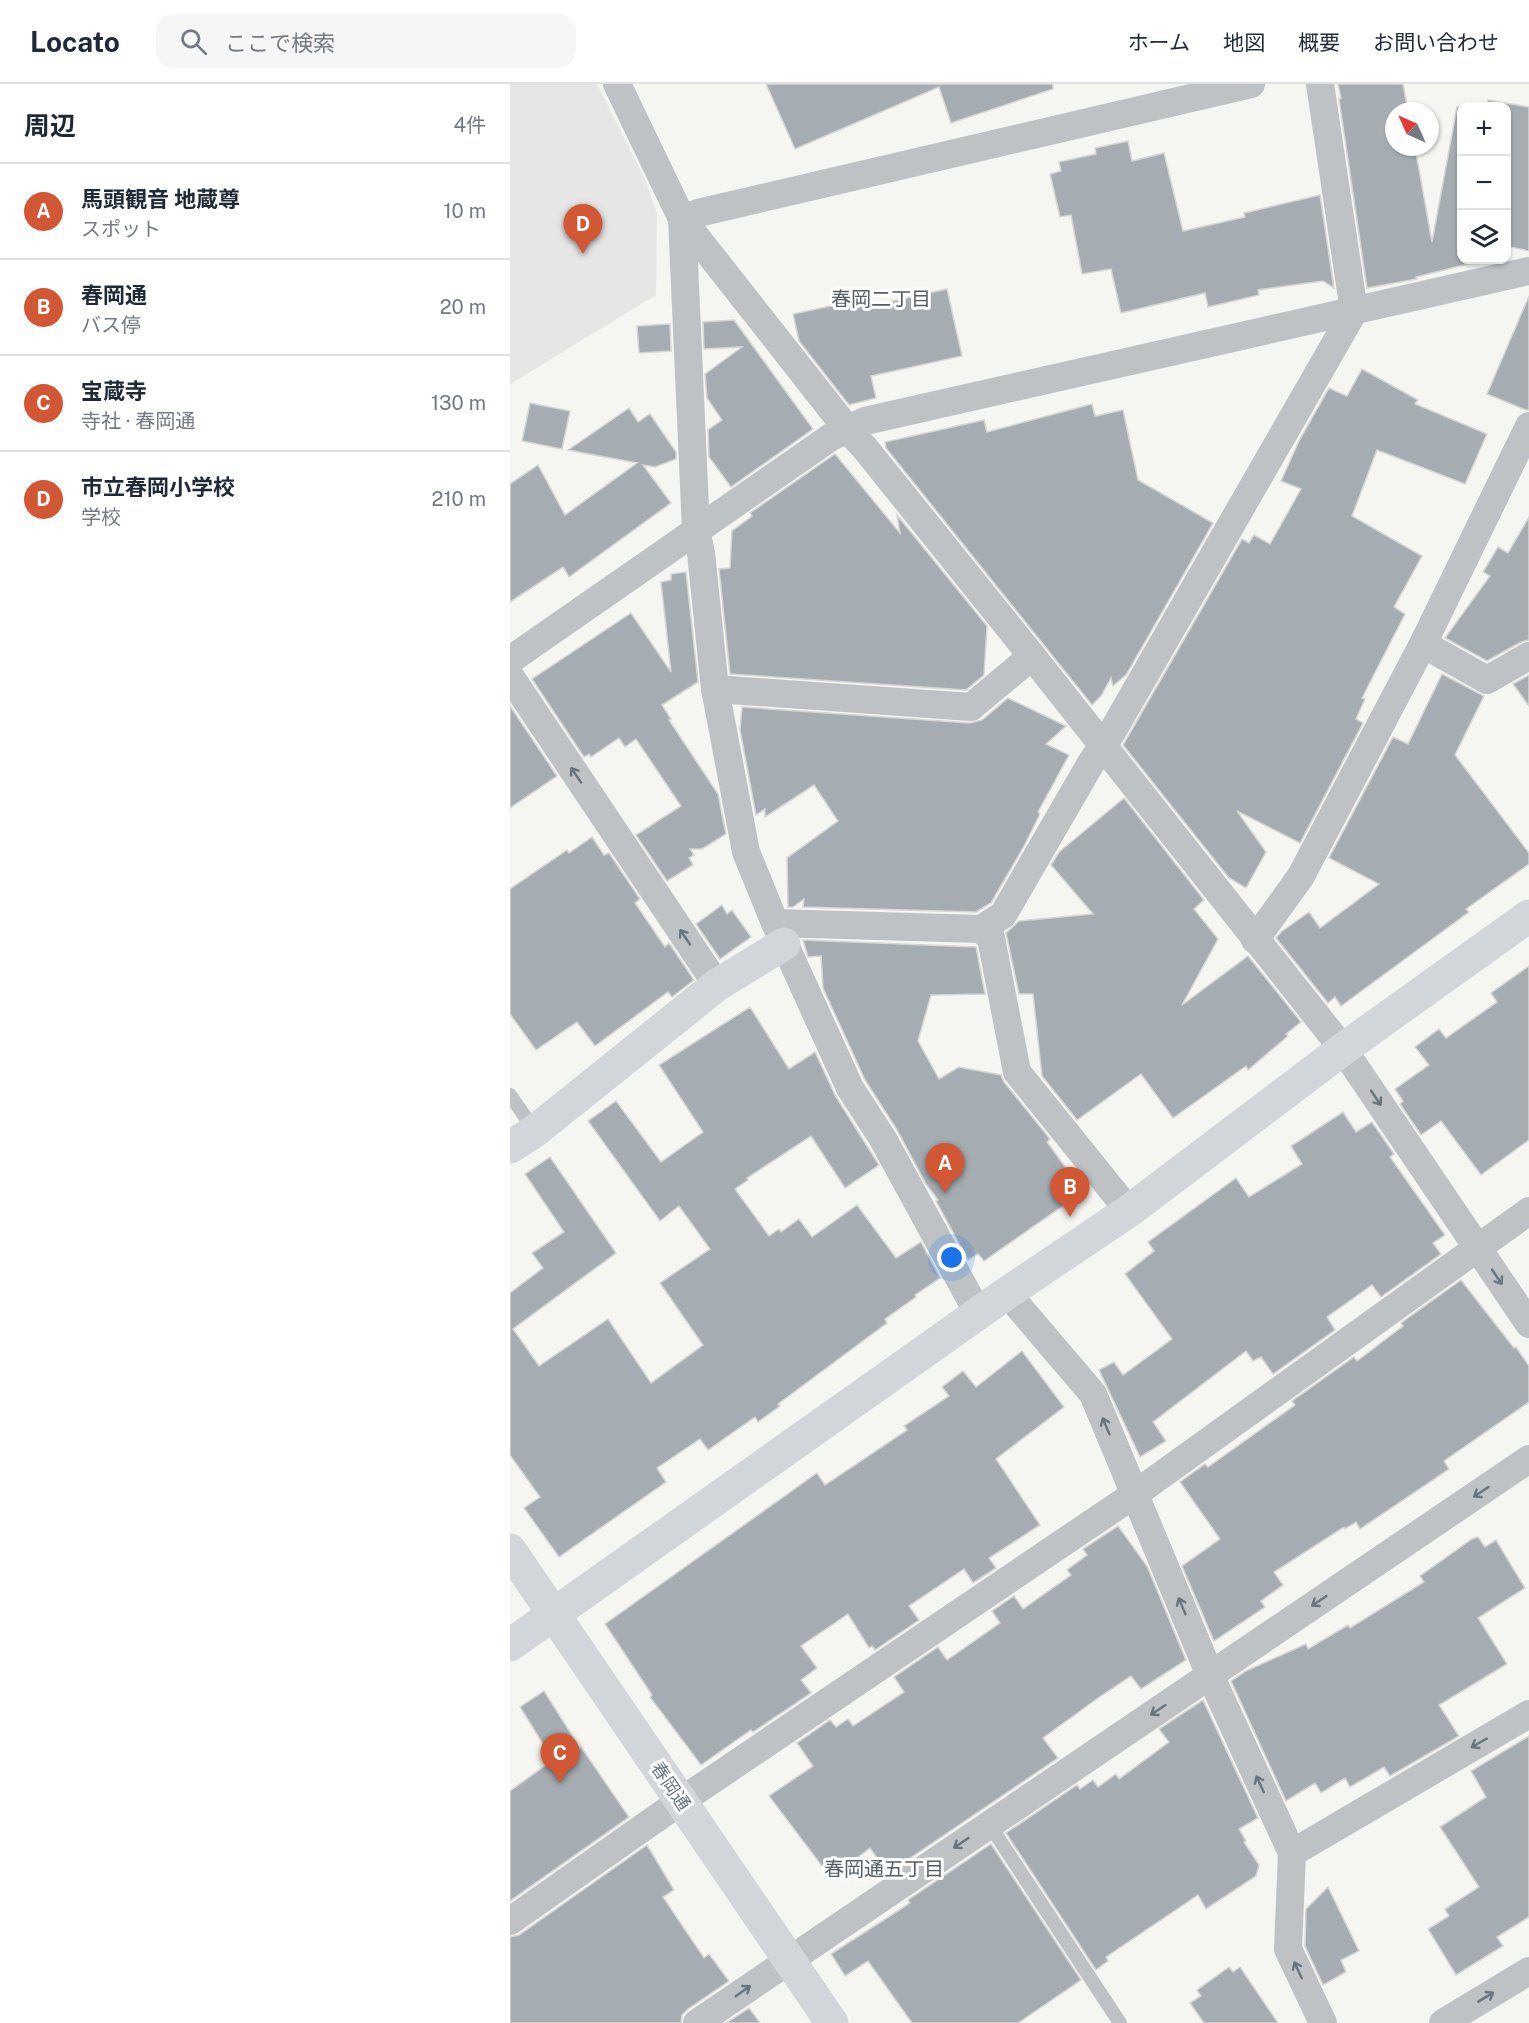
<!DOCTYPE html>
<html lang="ja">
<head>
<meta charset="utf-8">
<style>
	:root { --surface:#fff; --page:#f6f6f7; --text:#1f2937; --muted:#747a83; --line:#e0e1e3; --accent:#d25734 }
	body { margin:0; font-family:"Public Sans","Noto Sans JP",sans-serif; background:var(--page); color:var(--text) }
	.controls { position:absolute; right:18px; top:18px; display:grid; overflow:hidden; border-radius:12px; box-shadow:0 2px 4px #0004 }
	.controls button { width:54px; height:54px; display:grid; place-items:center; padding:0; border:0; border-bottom:2px solid var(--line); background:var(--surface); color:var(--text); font:30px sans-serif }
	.compass { position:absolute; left:875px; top:18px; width:54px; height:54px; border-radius:50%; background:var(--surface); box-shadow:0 2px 4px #0004; rotate:315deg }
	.you { position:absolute; left:442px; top:1174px; width:21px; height:21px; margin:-15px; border:4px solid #fff; border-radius:50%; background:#1a73e8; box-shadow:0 0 0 9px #1a73e833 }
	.badge { display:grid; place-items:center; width:39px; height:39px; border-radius:50%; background:var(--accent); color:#fff; font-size:20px; font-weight:700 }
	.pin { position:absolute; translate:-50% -50px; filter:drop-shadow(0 2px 3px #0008) }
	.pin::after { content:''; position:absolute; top:32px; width:21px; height:18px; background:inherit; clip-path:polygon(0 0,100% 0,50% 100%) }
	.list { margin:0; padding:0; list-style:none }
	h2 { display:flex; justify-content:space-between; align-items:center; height:78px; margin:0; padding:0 24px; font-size:26px }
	h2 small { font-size:20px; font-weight:400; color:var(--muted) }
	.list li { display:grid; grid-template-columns:39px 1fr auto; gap:18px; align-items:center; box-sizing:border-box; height:96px; padding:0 24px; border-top:2px solid var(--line) }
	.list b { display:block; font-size:22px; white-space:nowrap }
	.list p { margin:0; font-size:20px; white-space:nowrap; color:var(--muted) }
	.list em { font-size:20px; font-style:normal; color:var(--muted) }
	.icon { flex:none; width:33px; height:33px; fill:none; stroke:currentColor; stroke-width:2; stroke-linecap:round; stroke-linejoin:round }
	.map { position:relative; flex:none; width:1019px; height:1939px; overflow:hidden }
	header { display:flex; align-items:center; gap:36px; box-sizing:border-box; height:84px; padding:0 30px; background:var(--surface); border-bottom:2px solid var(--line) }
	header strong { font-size:28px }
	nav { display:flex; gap:33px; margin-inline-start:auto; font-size:21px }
	.search { width:420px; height:54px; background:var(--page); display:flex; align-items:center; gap:15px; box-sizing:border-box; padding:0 21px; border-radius:18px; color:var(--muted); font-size:22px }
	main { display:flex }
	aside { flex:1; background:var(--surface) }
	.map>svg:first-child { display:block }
	.built { fill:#e5e6e5 }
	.building { fill:#a6adb2; stroke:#d6d6d4; stroke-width:1.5 }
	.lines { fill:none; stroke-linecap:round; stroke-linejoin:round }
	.lane { stroke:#bec2c5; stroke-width:14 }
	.street { stroke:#bec2c5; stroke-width:28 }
	.secondary { stroke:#d2d6da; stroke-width:33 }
	.oneway { stroke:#677580 }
	.labels { text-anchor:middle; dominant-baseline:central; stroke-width:6; stroke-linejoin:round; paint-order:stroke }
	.street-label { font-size:18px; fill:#677580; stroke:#fff }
	.neighbourhood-label { font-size:20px; fill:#545e66; stroke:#fff }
</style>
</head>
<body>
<header>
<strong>Locato</strong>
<div class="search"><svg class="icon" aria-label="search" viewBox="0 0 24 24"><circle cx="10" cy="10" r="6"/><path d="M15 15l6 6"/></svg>ここで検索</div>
<nav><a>ホーム</a><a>地図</a><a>概要</a><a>お問い合わせ</a></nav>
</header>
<main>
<aside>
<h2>周辺<small>4件</small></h2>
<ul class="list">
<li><span class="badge">A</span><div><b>馬頭観音 地蔵尊</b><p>スポット</p></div><em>10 m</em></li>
<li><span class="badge">B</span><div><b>春岡通</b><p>バス停</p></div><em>20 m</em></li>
<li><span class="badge">C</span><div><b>宝蔵寺</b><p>寺社 · 春岡通</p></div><em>130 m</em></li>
<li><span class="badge">D</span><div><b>市立春岡小学校</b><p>学校</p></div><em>210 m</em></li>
</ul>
</aside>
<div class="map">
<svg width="1019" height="1939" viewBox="0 0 1019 1939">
	<rect width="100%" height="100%" fill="#f5f5f2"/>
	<path class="built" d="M0,0h87l48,95 12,34 -1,82 -146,89z"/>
	<g class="building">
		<path d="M256,0h287v5l-102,34 -12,-36 -144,62z"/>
		<path d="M828,0h65l5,27h-14v36h21l17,95 25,-135 4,1v152h6l1,4 -52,13 1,2 -50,9 -28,-189 2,-1z"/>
		<path d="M978,16l41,7v144l-23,-5v-140h-20z"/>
		<path d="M618,57l4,20 32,-8 19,78 62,-14 -1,-4 76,-18 14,93 -11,-7 -65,9 1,5 -51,12 -3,-14 -84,20 -10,-44 -29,5 -11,-59 -11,2 -10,-43 11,-3 -2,-9 37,-8 -1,-6z"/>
		<path d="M437,205l15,67 -91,20 5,22 -27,7 -50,-64 -6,-27 75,-16 2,8z"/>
		<path d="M1019,212v114h-3l-39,-16z"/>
		<path d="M224,236l79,109 -82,58 -22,-30 -1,-27 14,-10 -15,-22 -2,-24 37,-27 -38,2 -1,-27z"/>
		<path d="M160,240l1,27 -32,2 -2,-27z"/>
		<path d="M852,285l56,31 -3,4 72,30 -22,50 -88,-34 -25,66 70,40 -28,51 11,7 -43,84 3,1 -9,20 7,4 -63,120 -63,-32 29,41 -20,36 -17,-10 -106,-133 119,-206 7,4 5,-8 16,9 31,-55 -20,-8 18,-40 30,-53 18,8z"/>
		<path d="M20,319l40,8 -8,38 -40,-8z"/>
		<path d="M582,320l3,12 28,-6 15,70 75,43 -87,152 -13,11 -2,-8 -10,18 -9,9 -206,-257 -1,-6 99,-22 3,12z"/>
		<path d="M119,324l9,14 12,-8 26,38v7l-21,8 -12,-2 28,38 -102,74 -6,-10 -53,35v-118l28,-19 27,50 72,-52 -69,-13z"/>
		<path d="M325,370l65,79 -3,-18 90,111 -3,49 -18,15 -236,-16 -11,-105 11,-1 2,-37 20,-15 -2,-3z"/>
		<path d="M1019,433v123l-8,2 -34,19 -42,-23 45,-62 -7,-4 15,-25 10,6z"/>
		<path d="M176,488l12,110 -36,23 9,14 -2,1 49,74 8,40 -24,15h-12l4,6 -5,3 4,7 -26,16 -31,-46 45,-29 -45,-67 -11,8 -6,-9 -28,19 -2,-3 -5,3 -52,-78 99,-66 40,59 -10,-90 10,-2v-6z"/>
		<path d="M932,590l42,22 -29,59 74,98v11l-63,45 3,3 -128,94 -6,-9 -7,6 -52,-65 5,-6 28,-20 11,16 59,-44 -50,-26 64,-121 15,7z"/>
		<path d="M1019,591v31l-16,-22z"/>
		<path d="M498,614l58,28 -20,18 23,11 -31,57 2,2 -17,34 -32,55 -15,9 -173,-5 1,-8 -11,8h-5l-1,-49 51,-37 -24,-36 -49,32v-8l-9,6 -16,-85 2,-23 228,16 12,-3z"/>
		<path d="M0,622l47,70 -47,32z"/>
		<path d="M614,714l80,102 -10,9 24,30 -36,66 66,-49 53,66 -15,12 2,2 -40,34 -2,-4 -73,52 -32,-44 -64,46 -35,-44 -9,-82h-14l-13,-61 13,-12 74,-7 -42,-49 8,-13z"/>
		<path d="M82,753l12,18 5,-2 31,46 -5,4 30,44 4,-4 25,37 -22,17 -4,-5 -73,54 -18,-24 -41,28 -26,-36v-125l57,-39 2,3z"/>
		<path d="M212,821l5,9 5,-4 19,27 -31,22 -24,-35z"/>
		<path d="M293,856l173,7 9,47 -54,1 -13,46 21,38 20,-12 42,8 3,7 46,57 -3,3 30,41v13l-93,65 -6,-7 -10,6 -32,-59 2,-1 -12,-16 -29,-54 -32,-50 -42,-92 -2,-32 -13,1z"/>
		<path d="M1019,882v174l-48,35 -40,-54 -20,14 -21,-31 3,-3 -8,-12 34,-24 -14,-18 24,-18 7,9 51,-36 -6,-9z"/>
		<path d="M240,923l39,62 26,-17 21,45 43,68 -34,23 -34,-52 -64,42 1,2 -13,9 34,47 10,-7 2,3 18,-13 13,18 45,-32 39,53 25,-16 19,36 -25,17 1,2 -31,22 2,4 -109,81 2,2 -22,16 -3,-5 -47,33 -8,-11 -43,29 9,14 -107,75 -35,-49 16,-11 -30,-42v-162l33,-25 -11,-15 32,-21 -39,-58 25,-17 66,96 -103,76 26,37 69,-47 43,64 52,-38 -43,-62 50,-34 -31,-43 -19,15 -72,-100 28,-20 45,61 42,-30 -44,-67z"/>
		<path d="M833,1028l13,20 16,-10 22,32 -4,3 55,78 -12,8 8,11 -60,43 -9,-12 -45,32 8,13 -62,44 -12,-17 -8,4 -7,-10 -93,71 13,19 -26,16 -41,-87 15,-8 9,13 49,-36 -47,-65 29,-23 -6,-9 88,-64 13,19 53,-33 -11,-18z"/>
		<path d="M951,1196l53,68 2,-1 13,19v36l-85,59 5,8 -89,60 -4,-7 -11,7 -1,-2 -70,45 9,13 -22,16 4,6 -51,34 -32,-75 38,-27 -40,-57 25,-18 3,3 87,-62 -3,-4 62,-44 3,4 46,-35 -2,-3z"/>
		<path d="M512,1267l42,56 -68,52 44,66 -51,33 7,10 -23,15 -9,-14 -55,37 10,14 -44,30 -3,-4 -3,2 -21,-34 -47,32 16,22 -16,12 10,13 -58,39 -2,-2 -50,35 -51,-68 2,-2 -47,-71 212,-151 8,12 82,-55 -3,-4 45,-30 -7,-9 21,-16 13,16z"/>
		<path d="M608,1442l29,40 39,94 -45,29 -10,-13 -33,22 -55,40 15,20 -170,115 -18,-25 -39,30 -62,-82 44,-30 -16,-23 33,-23 6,7 12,-8 5,7 51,-34 -10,-15 44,-30 9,13 53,-37 -8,-12 22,-15 9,13 48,-34 -4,-5 20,-15 -4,-6z"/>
		<path d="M968,1453l7,10 11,-7 29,48 -47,30 29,46 -68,41 20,31 -69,40 -6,-9 -34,20 -5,-9 -24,15 -6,-10 -29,18 -55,-120 15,-10 60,-27 2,5 40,-24 2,3 74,-46 -4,-6 52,-37z"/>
		<path d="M34,1607l36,57 1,-1 48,70 -119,84v-110l43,-31 -33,-53z"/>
		<path d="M693,1616l55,118 -19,11 7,12 -2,1 15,23 -3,11 -50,33 -8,-14 -92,62 2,4 -12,9 -90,-137 71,-48 3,4 13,-9 5,7 18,-13 3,5 50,-37 -10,-13z"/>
		<path d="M1019,1652v181l-32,20 6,9 -47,29 -28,-46 21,-13 -4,-7 34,-22 -39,-60 46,-30 -15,-26z"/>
		<path d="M481,1760l90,136 -63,43h-106l-44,-62 -23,15 -14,-22 79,-51 -2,-3z"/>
		<path d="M137,1761l27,45 -11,7 41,61 5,-4 20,27 -41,28 -6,6 -1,8h-171v-86l9,-2z"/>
		<path d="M818,1803l31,64 -18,9 5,12 -23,13 -18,-39 1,-37z"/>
		<path d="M719,1883l4,5 7,-5 38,56h-74l-14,-20 11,-7 -4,-6z"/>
		<path d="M239,1924l11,15h-34z"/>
	</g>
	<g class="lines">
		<g class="lane">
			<path d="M0,1011l25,36"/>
			<path d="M479,1740l131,199"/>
		</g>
		<g class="street">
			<path d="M107,0l65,135 14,311 5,23 14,136 31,163 29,71 75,165 33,51 95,174"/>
			<path d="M741,0l-553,129 -16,6 166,211 16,17 168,209 311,393 186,275"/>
			<path d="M913,560l64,36 42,-24"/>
			<path d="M0,576l321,-223 34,-16 664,-150"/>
			<path d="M0,592l207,309"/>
			<path d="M205,605l256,18 61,-51"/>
			<path d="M265,839l206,6"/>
			<path d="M745,856l46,-64 122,-232 106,-218"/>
			<path d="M619,1127l-112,-139 -26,-134 -10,-9 22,-14 88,-152 21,-31 242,-421 -34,-227"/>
			<path d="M497,1209l86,101 117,281 82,178 -4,96 35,74"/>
			<path d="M782,1769l237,-139"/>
			<path d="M0,1837l171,-120 454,-307 394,-283"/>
			<path d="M187,1939l832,-564"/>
			<path d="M933,1939l86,-52"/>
		</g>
		<g class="secondary">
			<path d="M0,1063l25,-16 182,-146 67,-41"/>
			<path d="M0,1466l322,473"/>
			<path d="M0,1561l497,-352 122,-82 214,-162 186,-133"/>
		</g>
	</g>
	<defs><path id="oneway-shaft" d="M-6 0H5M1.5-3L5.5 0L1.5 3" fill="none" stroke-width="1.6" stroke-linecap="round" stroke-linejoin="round" transform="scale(1.5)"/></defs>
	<g class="oneway">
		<use href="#oneway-shaft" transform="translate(66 691) rotate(-124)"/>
		<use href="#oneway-shaft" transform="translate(175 853) rotate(-124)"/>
		<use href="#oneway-shaft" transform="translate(866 1014) rotate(56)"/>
		<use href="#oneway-shaft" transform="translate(987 1193) rotate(56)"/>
		<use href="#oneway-shaft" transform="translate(596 1342) rotate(-113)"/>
		<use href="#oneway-shaft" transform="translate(971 1408) rotate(146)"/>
		<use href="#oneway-shaft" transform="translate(809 1517) rotate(146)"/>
		<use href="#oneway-shaft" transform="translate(672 1522) rotate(-113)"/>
		<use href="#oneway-shaft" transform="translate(648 1626) rotate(146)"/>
		<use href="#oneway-shaft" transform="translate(969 1659) rotate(150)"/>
		<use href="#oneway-shaft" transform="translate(750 1700) rotate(-115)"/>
		<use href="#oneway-shaft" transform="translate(451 1759) rotate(146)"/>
		<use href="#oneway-shaft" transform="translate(788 1886) rotate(-115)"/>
		<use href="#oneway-shaft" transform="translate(233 1907) rotate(-35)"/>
		<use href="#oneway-shaft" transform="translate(976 1913) rotate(-31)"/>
	</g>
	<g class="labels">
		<g class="street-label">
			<text transform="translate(161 1702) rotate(56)">春岡通</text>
		</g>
		<g class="neighbourhood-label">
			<text x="371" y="215">春岡二丁目</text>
			<text x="374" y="1785">春岡通五丁目</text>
		</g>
	</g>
</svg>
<div class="controls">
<button>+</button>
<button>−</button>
<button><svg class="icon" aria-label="layers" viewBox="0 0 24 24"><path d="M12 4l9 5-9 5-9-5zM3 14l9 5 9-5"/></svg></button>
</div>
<svg class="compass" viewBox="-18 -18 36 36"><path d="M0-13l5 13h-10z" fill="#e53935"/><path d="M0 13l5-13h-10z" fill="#747a83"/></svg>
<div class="you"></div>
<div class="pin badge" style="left:435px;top:1109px">A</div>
<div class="pin badge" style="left:560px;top:1133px">B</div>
<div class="pin badge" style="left:50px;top:1699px">C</div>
<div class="pin badge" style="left:73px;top:170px">D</div>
</div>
</main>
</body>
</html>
